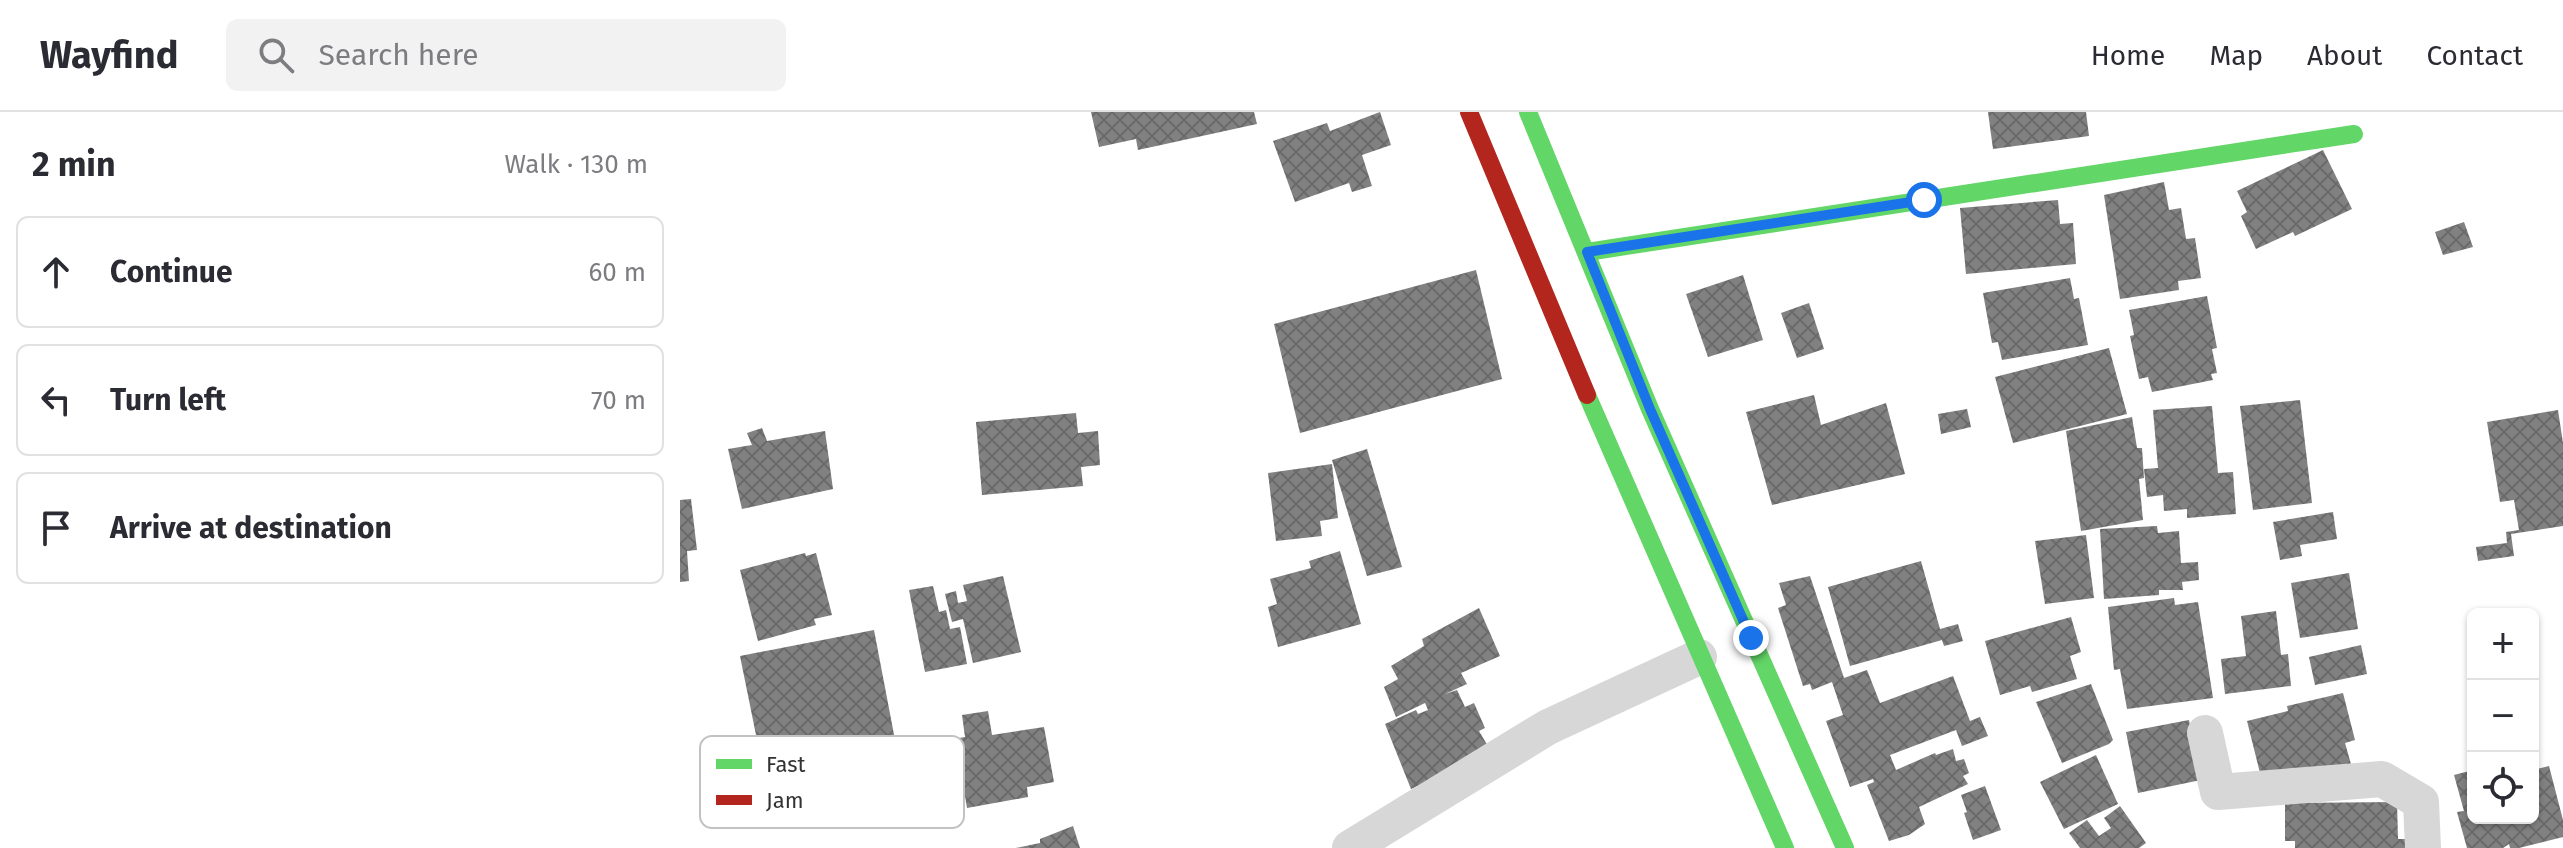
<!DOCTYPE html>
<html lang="en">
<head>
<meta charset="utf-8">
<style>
	:root { --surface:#fff; --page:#f2f2f3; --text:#2b2b33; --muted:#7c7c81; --line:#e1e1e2 }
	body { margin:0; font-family:"Fira Sans",sans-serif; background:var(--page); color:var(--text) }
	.controls { position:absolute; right:24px; bottom:24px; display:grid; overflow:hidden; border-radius:12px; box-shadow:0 2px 6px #0004 }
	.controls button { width:72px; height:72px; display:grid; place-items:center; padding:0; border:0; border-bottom:2px solid var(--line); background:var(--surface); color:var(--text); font:40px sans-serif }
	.stop { position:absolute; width:24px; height:24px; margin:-18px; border:6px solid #1a73e8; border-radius:50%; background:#fff }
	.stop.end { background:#1a73e8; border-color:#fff; box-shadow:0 2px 8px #0008 }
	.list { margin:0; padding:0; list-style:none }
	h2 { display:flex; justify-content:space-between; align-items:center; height:104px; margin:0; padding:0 32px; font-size:34px }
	h2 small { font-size:26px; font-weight:400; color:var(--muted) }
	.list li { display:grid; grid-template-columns:52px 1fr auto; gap:24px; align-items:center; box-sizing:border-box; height:112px; margin:0 16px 16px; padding:0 16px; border:2px solid var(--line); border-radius:12px }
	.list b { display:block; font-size:30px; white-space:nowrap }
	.list em { font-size:26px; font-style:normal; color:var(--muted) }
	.icon { flex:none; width:44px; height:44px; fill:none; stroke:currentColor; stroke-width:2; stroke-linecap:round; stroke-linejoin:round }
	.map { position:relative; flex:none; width:1883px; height:736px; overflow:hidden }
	header { display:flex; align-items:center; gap:48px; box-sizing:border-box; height:112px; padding:0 40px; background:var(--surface); border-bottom:2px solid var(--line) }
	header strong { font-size:38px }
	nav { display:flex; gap:44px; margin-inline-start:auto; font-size:28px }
	.search { width:560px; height:72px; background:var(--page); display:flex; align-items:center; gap:20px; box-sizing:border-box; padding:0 28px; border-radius:12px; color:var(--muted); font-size:30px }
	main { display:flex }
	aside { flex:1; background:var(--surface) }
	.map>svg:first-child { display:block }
	.building { fill:url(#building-cross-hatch) }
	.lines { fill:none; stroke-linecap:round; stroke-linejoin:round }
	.street { stroke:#d7d7d7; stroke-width:36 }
	.fast { stroke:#63d668; stroke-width:18 }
	.jam { stroke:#b3261e; stroke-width:18 }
	.route { stroke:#1a73e8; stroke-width:10 }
	.key { fill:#fff; stroke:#c2c2c2; stroke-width:2 }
	.key-label { font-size:22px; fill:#333 }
</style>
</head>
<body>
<header>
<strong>Wayfind</strong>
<div class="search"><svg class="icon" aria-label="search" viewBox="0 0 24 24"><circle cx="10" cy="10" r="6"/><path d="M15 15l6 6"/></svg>Search here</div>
<nav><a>Home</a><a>Map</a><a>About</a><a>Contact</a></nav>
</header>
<main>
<aside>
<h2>2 min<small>Walk · 130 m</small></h2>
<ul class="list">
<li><svg class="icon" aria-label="ahead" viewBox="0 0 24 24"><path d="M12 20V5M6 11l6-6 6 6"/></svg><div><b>Continue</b></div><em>60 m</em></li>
<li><svg class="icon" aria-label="left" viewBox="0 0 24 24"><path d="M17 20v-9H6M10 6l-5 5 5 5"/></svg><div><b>Turn left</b></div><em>70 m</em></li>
<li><svg class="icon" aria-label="arrive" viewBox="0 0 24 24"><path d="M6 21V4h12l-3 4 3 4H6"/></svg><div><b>Arrive at destination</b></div></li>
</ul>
</aside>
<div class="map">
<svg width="1883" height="736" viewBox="0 0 1883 736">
	<defs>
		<pattern id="building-cross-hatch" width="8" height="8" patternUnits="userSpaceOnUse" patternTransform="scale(2)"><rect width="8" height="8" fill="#818181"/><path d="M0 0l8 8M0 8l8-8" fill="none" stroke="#6a6a6a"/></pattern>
	</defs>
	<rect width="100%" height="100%" fill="#fff"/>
	<g class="building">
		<path d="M411,0h163l3,12 -119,26 -2,-11 -37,8z"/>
		<path d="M700,0l11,33 -29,10 10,31 -20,6 -3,-9 -54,19 -22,-61 54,-18 3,8z"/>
		<path d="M1308,0h98l3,24 -96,13z"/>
		<path d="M1643,38l29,59 -57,27 -2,-4 -37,17 -15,-33 6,-4 -10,-21z"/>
		<path d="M1484,70l5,28 12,-2 5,31 9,-1 6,40 -23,3 1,9 -59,9 -16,-104z"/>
		<path d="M1378,88l2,24 13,-1 3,41 -110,10 -6,-66z"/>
		<path d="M1784,110l9,25 -30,8 -8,-23z"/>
		<path d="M796,158l26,109 -202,54 -26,-109z"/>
		<path d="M1063,163l20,65 -55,17 -22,-63z"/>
		<path d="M1390,166l4,21 5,-1 9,47 -86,15 -4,-18 -6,1 -9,-50z"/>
		<path d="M1527,184l10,52 -5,1 5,24 -6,1 2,6 -61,12 -4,-15 -9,2 -9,-43 4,-1 -5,-25z"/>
		<path d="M1129,191l15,46 -27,9 -16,-45z"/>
		<path d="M1429,236l18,66 -114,29 -18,-66z"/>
		<path d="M1134,283l7,30 65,-22 19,71 -133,31 -26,-93z"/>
		<path d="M1620,288l12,103 -59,7 -13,-104z"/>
		<path d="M1532,294l6,67 15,-1 3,42 -49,4v-9l-23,2 -1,-16 -16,2 -3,-28 14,-1 -5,-58z"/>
		<path d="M1287,297l4,18 -30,7 -3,-20z"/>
		<path d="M1878,298l5,33v83l-52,8 3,22 -36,5 -2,-14 31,-4 -1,-11 13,-2 -5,-30 -14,2 -13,-80z"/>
		<path d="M396,301l2,20 20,-2 2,34 -19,2 2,19 -101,9 -6,-73z"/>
		<path d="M1452,305l5,31h5l2,30 -5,1 4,41 -62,11 -15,-100z"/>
		<path d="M82,316l5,13 58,-10 8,58 -91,20 -14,-60 24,-4 -5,-12z"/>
		<path d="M687,337l35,118 -35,9 -35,-116z"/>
		<path d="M652,352l6,54 -18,3 2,15 -46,5 -8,-68z"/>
		<path d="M11,387l6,51 -10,1 2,30 -9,1v-82z"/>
		<path d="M1653,400l4,27 -37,6 2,11 -22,4 -7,-38z"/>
		<path d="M1477,414l1,7 21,-2 2,32 17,-1 1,18 -17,2 1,8h-24v5l-55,4 -4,-70z"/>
		<path d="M1406,423l8,63 -49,6 -10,-63z"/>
		<path d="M660,439l21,73 -83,23 -10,-40 9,-3 -7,-25 41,-11 -2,-7z"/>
		<path d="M125,441l1,3 10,-3 16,62 -18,4 2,6 -58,16 -18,-71z"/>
		<path d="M1241,449l19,68 18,-5 5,17 -19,5 -2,-6 -92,26 -22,-79z"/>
		<path d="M1669,461l9,56 -58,9 -9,-55z"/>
		<path d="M323,464l18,76 -48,11 -10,-44 -11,3 -7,-28 11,-3 2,12 9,-2 -4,-16z"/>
		<path d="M1130,464l34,102 23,-8 13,33 73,-27 17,45 10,-4 8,19 -26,10 -6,-16 -66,25 6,15 39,-17 1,2 17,-6 3,12 8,-2 5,14 -6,3 5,8 -49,23 6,17 -16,11 -20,6 -22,-56 7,-3 -1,-3 -23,8 -24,-66 17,-6 -11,-33 -20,8 -2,-6 -7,2 -25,-78 8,-3 -7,-22z"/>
		<path d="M253,474l6,26 7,-2 4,19 10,-2 7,37 -42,8 -16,-82z"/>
		<path d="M1494,486l1,7 23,-3 15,96 -86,11 -7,-40 -6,1 -6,-63z"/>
		<path d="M799,496l21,48 -39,17 6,11 -22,10 12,-4 8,17 9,-4 11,25 -6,3 13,22 -81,36 -26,-65 31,-14 2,4 10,-4 -3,-7 -29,14 -12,-30 14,-8 -7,-13 33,-20 -2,-7z"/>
		<path d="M1596,499l5,44 7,-1 3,32 -66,8 -4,-35 25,-3 -5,-40z"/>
		<path d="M1391,505l10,35 -11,4 7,23 -45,13 -2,-6 -30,9 -15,-54z"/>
		<path d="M194,518l22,115 -107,20 1,4 -34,7 -7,-39 7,-2 -16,-79z"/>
		<path d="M1681,533l6,29 -52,11 -6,-28z"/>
		<path d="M1411,572l22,56 -4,4 -47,19 -26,-61z"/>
		<path d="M1663,581l12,47 -10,3 6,21 -88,21 -16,-64 41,-10 -1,-5z"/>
		<path d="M308,599l4,24 52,-8 10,55 -27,5 1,10 -61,11 -5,-30 -14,3 -7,-40 24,-4 -3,-22z"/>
		<path d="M1509,608l12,60 -63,13 -12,-61z"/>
		<path d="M1416,643l22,49 -54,25 -24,-47z"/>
		<path d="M1869,654l14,54v17l-44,11h-9l-1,-4 -6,4h-36l-10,-36 7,-1 -10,-36 19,-5v48h60v-48z"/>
		<path d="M1305,674l16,44 -28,10 -9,-27 3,-1 -6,-17z"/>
		<path d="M1717,690l1,37h19v9h-122v-7h-10v-38z"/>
		<path d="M1440,694l26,37 -7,5h-59l-11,-15 18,-13 12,16 12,-8 -7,-10z"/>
		<path d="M393,714l7,22h-64l24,-5v-4z"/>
	</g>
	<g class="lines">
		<g class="street">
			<path d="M1525,621l13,59 164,-13 39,23 2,46"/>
			<path d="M670,736l198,-121 151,-70"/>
		</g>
		<g class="fast">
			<path d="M848,0l122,297 195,439"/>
			<path d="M907,140l767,-118"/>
			<path d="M907,283l198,453"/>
		</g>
		<path class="jam" d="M789,0l118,283"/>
	</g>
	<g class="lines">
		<path class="route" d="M1071,526l-101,-229 -63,-157 337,-52"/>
	</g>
	<rect x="20" y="624" width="264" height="92" rx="12" class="key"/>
	<rect x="36" y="647" width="36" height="10" fill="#63d668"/>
	<rect x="36" y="683" width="36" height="10" fill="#b3261e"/>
	<g class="key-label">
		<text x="86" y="660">Fast</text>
		<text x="86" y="696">Jam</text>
	</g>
</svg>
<div class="controls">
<button>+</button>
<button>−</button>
<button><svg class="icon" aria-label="locate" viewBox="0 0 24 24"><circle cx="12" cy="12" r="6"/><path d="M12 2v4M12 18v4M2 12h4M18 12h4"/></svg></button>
</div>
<div class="stop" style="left:1244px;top:88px"></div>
<div class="stop end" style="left:1071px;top:526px"></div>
</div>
</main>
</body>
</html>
